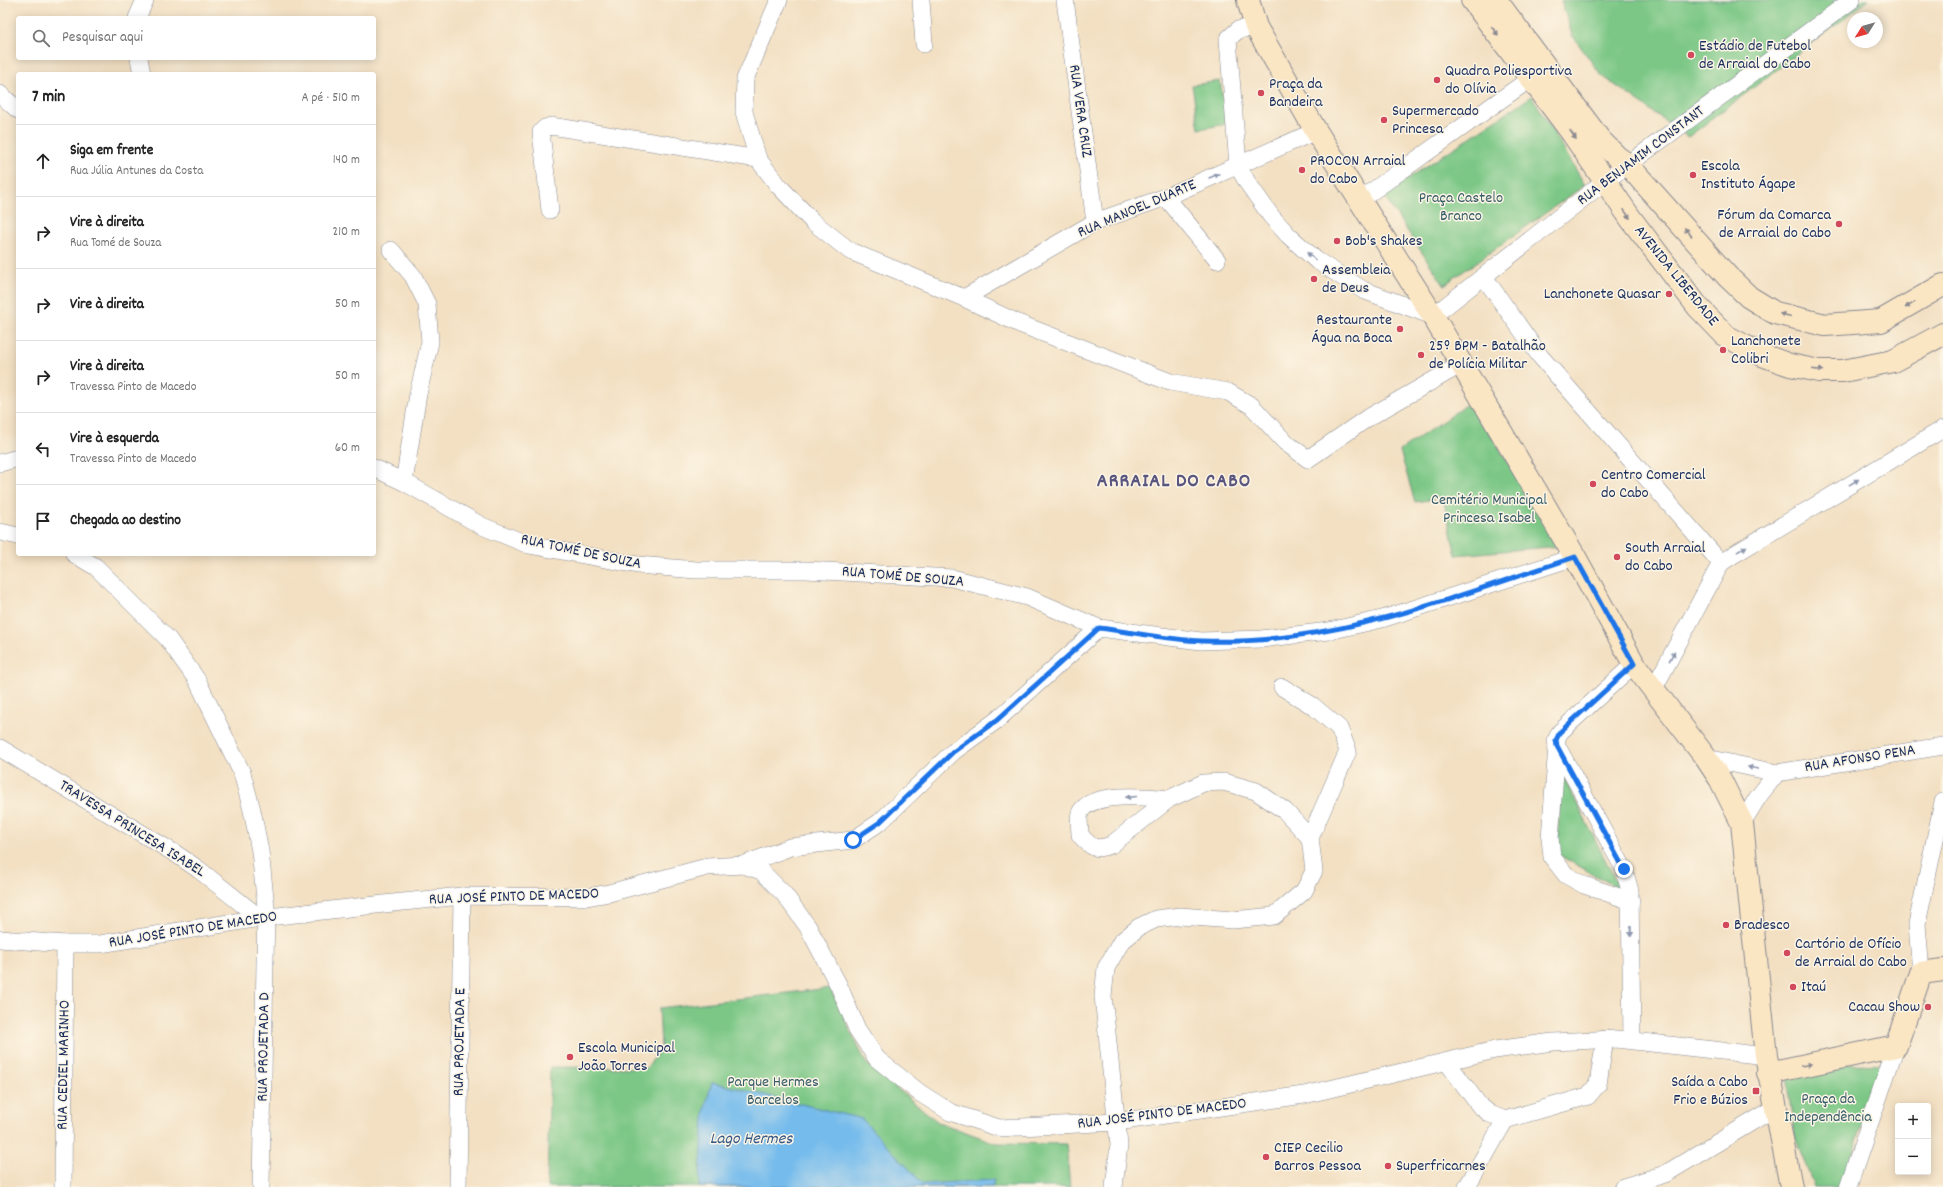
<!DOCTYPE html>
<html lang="pt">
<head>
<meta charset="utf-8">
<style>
	:root { --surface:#fff; --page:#f6f6f6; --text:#222; --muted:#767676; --line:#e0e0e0 }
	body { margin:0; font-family:Dekko,sans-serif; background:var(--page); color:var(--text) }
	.controls { position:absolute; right:12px; bottom:12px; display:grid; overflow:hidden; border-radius:4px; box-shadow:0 2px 10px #0003 }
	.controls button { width:36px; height:36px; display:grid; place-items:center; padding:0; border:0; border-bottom:1px solid var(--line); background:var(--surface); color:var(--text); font:20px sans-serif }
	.compass { position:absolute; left:1847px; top:12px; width:36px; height:36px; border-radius:50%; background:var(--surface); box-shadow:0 2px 10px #0003; rotate:233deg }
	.stop { position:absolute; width:12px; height:12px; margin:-9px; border:3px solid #1a73e8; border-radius:50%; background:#fff }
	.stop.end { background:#1a73e8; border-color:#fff; box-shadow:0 1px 4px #0008 }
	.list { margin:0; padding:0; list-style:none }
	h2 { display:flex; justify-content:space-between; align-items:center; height:52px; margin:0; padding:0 16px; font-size:17px }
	h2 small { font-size:13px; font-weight:400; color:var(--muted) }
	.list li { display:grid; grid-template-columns:26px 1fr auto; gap:12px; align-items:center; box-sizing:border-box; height:72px; padding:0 16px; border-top:1px solid var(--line) }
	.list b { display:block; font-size:15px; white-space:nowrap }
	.list p { margin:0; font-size:13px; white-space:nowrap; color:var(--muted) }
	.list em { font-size:13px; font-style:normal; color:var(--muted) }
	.icon { flex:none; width:22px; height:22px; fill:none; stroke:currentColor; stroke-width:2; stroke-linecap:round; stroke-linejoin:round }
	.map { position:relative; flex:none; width:1943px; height:1187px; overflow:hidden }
	.search { position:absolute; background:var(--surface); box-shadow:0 2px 10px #0003; left:16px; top:16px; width:360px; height:44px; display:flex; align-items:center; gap:10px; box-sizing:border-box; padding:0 14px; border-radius:4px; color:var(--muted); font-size:15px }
	.panel { position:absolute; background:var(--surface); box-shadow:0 2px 10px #0003; left:16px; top:72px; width:360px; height:484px; border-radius:4px }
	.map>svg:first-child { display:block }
	.green { fill:#7bc786; stroke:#4b7b72 }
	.water { fill:#75bbec; stroke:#4875a5 }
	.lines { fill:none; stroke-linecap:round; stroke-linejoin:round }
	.street-casing { stroke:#878890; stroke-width:18 }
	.secondary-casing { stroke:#878890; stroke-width:24 }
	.street { stroke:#fff; stroke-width:17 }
	.secondary { stroke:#fbe6c4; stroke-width:22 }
	.oneway { fill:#8b8a91 }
	.oneway2 { fill:#8d97ae }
	.route { stroke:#1a73e8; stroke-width:5 }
	.poi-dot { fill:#d1495b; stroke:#fcf5e5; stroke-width:1.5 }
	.labels { text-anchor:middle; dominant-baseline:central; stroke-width:3; stroke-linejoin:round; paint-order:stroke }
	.poi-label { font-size:16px; fill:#1b2f5e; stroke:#fcf5e5; text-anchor:start }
	.street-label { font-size:16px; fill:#1b2f5e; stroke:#fcf5e5 }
	.park-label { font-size:16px; fill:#385d6a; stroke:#fcf5e5 }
	.water-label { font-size:17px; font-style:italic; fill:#365989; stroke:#fcf5e5 }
	.district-label { font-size:20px; font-weight:bold; letter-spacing:1px; fill:#5a567f; stroke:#fcf5e5 }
</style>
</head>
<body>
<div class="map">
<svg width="1943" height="1187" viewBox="0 0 1943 1187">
	<rect width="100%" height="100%" fill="#fcf5e5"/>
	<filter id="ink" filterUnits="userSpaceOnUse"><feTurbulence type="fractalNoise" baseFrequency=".025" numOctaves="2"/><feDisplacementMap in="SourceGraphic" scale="8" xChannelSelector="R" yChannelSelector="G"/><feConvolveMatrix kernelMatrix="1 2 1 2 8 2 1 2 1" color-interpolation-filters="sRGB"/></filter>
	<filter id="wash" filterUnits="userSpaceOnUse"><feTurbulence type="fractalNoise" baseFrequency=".012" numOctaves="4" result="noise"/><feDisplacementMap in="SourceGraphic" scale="16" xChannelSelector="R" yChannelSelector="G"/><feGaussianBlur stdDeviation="0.9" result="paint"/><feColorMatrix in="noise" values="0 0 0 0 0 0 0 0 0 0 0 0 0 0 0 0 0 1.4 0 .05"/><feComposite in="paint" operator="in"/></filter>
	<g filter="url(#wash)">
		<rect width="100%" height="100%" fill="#f3e0c3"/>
		<g class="green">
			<path d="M1561,0h308l-181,137 -87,-62 -29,-40z"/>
			<path d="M1220,81l7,43 -28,5 -7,-44z"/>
			<path d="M1532,96l53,89 -141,100 -61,-90z"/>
			<path d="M1470,402l91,144 -105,9 -13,-57 -28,4 -15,-51z"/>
			<path d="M1561,772l59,117 -63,-35z"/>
			<path d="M830,988l36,75 72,59 58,21 70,1 4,43h-523l3,-120 97,1 14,-20 -2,-40z"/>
			<path d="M1853,1064l29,1 -40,122h-28l-19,-50 -9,-61z"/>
		</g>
		<path class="water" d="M712,1082l150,37 61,65 71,-4 -2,7h-293l6,-80z"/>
	</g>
	<g filter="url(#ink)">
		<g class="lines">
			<g class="street-casing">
				<g id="street">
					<path d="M779,0l-34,79 -1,33 14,47 20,26 34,36 38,30 114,47 56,26 150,58 58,10 24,14 33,36 23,17 58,-40 94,-54"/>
					<path d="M921,0l3,44"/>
					<path d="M1065,0l30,222"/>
					<path d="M137,18l8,-18"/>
					<path d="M1256,27l-18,3 -10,9 10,127 9,16 24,34 17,19 28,25 47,30 70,26 171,-134 248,-182"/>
					<path d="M139,58l3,16"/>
					<path d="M0,94l18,16"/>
					<path d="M1166,197l51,63"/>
					<path d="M1360,200l181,-129"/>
					<path d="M550,210l-9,-78 4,-4 6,-2 207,33"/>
					<path d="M391,250l22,26 14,28 3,38 -12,52 -14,88"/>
					<path d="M1484,277l56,79 181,207"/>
					<path d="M964,298l131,-76 71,-25 150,-66"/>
					<path d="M0,463l18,-5"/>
					<path d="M374,468l30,14 78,44 47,19 109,20 58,5h110l146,8 75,19 72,31 102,13 60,-2 68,-8 53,-12 193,-62"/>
					<path d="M0,532l18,4"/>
					<path d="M74,554l22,13 72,72 29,41 45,93 10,37 8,41 6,56 -5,280"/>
					<path d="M1282,687l31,19 26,22 9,23 -38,87"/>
					<path d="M1653,690l68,-127 12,-8 210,-126"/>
					<path d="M1557,746l-7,92 2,19 14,18 18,10 47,16"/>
					<path d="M0,748l176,106 22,15 62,49"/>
					<path d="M1706,758l71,15 166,-27"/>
					<path d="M1742,823l16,-26 19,-24"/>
					<path d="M743,865l47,-18 63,-7 27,-18 73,-70 44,-32 102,-92"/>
					<path d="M0,939l65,5h35l160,-26 133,-15 69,-7 125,1 22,-4 98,-26 36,-2 18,6 23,23 24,33 31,59 18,43 20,30 43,34 30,19 49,16 118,-6 187,-27 191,-45 58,-8 63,-3 150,17"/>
					<path d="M1921,973l-4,-49 26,-122"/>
					<path d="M1632,1040l-2,-149 -6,-22 -67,-123 -1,-6 4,-8 74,-68"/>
					<path d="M1447,1062l32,43 11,9 15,6 83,-24 10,-12 7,-45"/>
					<path d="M63,1187l2,-243"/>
					<path d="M458,1187l4,-291"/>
					<path d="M1114,1187l5,-42 -16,-149 3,-28 15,-26 18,-15 17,-8 24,-3 53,4 41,-4 30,-25 10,-20 -4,-33 -25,-27 -29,-20 -32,-9 -21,1 -34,16 -58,46c-17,6 -20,2 -31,-10 0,-6 -2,-17 0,-22 9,-22 71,-16 89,-14"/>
					<path d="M1467,1187l38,-67"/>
					<path d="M1623,1187l42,-13 110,-66"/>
					<path d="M1848,1187l48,-141"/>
				</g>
			</g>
			<g class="secondary-casing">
				<g id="secondary">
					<path d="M1248,0l8,27 60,104 117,185 142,241 59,107 72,94 14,21 22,44 24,233 25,131"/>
					<path d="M1472,0l100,133 59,86 67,88 28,29 36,19 28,10 29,6h24l50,-10 50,-27"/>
					<path d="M1496,0l104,140 17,17 11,8 99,111 22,21 26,16 50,12 56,-4 62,-36"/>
					<path d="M1768,1073l128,-27 25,-73 22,-3"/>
				</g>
			</g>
			<use href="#street" class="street"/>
			<use href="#secondary" class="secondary"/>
		</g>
		<defs><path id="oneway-solid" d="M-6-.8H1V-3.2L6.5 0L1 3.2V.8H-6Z"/></defs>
		<g class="oneway">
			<use href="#oneway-solid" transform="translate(1495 31) rotate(53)"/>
			<use href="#oneway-solid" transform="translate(1573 135) rotate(55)"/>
			<use href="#oneway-solid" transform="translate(1627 214) rotate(55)"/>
			<use href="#oneway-solid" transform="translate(1688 232) rotate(-131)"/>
			<use href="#oneway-solid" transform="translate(1910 305) rotate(151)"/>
			<use href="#oneway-solid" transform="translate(1785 315) rotate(-166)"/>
			<use href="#oneway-solid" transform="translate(1818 370) rotate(7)"/>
			<use href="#oneway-solid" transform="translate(1806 1065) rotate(-12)"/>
		</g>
		<g class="oneway2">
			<use href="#oneway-solid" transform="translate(1214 176) rotate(-23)"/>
			<use href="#oneway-solid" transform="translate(1311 256) rotate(-138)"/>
			<use href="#oneway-solid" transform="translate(1854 482) rotate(-31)"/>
			<use href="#oneway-solid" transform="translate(1742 549) rotate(-31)"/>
			<use href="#oneway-solid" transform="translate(1672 656) rotate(-61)"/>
			<use href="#oneway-solid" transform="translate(1753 768) rotate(-168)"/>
			<use href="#oneway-solid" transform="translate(1131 797) rotate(175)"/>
			<use href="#oneway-solid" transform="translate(1631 931) rotate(89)"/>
		</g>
	</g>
	<g class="lines" filter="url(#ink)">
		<path class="route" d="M853,840l27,-18 73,-70 44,-32 102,-92c33,4 71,12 103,13 130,5 252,-44 373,-84l59,107 -74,68 -4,8 1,6 67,123"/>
	</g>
	<g class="poi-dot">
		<circle cx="1691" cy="55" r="4"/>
		<circle cx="1437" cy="80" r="4"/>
		<circle cx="1261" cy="93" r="4"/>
		<circle cx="1384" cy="120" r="4"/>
		<circle cx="1302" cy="170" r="4"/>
		<circle cx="1693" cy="175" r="4"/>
		<circle cx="1839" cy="224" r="4"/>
		<circle cx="1337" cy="241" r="4"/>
		<circle cx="1314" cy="279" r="4"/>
		<circle cx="1669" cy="294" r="4"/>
		<circle cx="1400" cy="329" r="4"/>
		<circle cx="1723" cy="350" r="4"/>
		<circle cx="1421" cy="355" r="4"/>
		<circle cx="1593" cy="484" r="4"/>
		<circle cx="1617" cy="557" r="4"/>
		<circle cx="1726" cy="925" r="4"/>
		<circle cx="1787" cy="953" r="4"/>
		<circle cx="1793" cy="987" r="4"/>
		<circle cx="1928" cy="1007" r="4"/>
		<circle cx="570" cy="1057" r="4"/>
		<rect x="1752" y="1087" width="8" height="8" rx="2"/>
		<circle cx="1266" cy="1157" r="4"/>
		<circle cx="1388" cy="1166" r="4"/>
	</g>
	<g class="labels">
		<g class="poi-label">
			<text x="1699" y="46">Estádio de Futebol<tspan x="1699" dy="18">de Arraial do Cabo</tspan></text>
			<text x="1445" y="71">Quadra Poliesportiva<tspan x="1445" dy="18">do Olívia</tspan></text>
			<text x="1269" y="84">Praça da<tspan x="1269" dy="18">Bandeira</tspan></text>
			<text x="1392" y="111">Supermercado<tspan x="1392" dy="18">Princesa</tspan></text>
			<text x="1310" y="161">PROCON Arraial<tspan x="1310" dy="18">do Cabo</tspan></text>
			<text x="1701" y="166">Escola<tspan x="1701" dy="18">Instituto Ágape</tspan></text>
			<text x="1831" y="215" text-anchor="end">Fórum da Comarca<tspan x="1831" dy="18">de Arraial do Cabo</tspan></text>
			<text x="1345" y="241">Bob's Shakes</text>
			<text x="1322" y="270">Assembleia<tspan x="1322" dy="18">de Deus</tspan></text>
			<text x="1661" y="294" text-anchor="end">Lanchonete Quasar</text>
			<text x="1392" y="320" text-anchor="end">Restaurante<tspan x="1392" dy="18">Água na Boca</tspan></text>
			<text x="1731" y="341">Lanchonete<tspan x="1731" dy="18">Colibri</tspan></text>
			<text x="1429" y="346">25º BPM - Batalhão<tspan x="1429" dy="18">de Polícia Militar</tspan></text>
			<text x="1601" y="475">Centro Comercial<tspan x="1601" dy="18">do Cabo</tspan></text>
			<text x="1625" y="548">South Arraial<tspan x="1625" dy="18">do Cabo</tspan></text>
			<text x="1734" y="925">Bradesco</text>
			<text x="1795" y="944">Cartório de Ofício<tspan x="1795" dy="18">de Arraial do Cabo</tspan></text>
			<text x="1801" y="987">Itaú</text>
			<text x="1920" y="1007" text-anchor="end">Cacau Show</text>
			<text x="578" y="1048">Escola Municipal<tspan x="578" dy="18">João Torres</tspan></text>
			<text x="1748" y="1082" text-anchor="end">Saída a Cabo<tspan x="1748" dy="18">Frio e Búzios</tspan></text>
			<text x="1274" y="1148">CIEP Cecilio<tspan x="1274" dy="18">Barros Pessoa</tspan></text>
			<text x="1396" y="1166">Superfricarnes</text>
		</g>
		<g class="street-label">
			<text transform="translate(1080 111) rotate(82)">RUA VERA CRUZ</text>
			<text transform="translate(1641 156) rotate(-37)">RUA BENJAMIM CONSTANT</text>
			<text transform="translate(1137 209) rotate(-23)">RUA MANOEL DUARTE</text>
			<text transform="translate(1676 276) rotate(51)">AVENIDA LIBERDADE</text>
			<text transform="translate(581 552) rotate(12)">RUA TOMÉ DE SOUZA</text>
			<text transform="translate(903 577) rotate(5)">RUA TOMÉ DE SOUZA</text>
			<text transform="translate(1860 759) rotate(-9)">RUA AFONSO PENA</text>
			<text transform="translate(132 829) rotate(32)">TRAVESSA PRINCESA ISABEL</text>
			<text transform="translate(514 897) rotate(-2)">RUA JOSÉ PINTO DE MACEDO</text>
			<text transform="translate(193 930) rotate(-9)">RUA JOSÉ PINTO DE MACEDO</text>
			<text transform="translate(460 1042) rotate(-89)">RUA PROJETADA E</text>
			<text transform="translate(264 1047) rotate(-89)">RUA PROJETADA D</text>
			<text transform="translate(64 1065) rotate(-89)">RUA CEDIEL MARINHO</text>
			<text transform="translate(1162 1114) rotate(-7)">RUA JOSÉ PINTO DE MACEDO</text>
		</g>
		<g class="park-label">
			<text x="1461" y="198">Praça Castelo<tspan x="1461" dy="18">Branco</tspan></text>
			<text x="1489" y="500">Cemitério Municipal<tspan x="1489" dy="18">Princesa Isabel</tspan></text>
			<text x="773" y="1082">Parque Hermes<tspan x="773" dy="18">Barcelos</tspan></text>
			<text x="1828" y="1099">Praça da<tspan x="1828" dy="18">Independência</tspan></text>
		</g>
		<g class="water-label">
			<text x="751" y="1140">Lago Hermes</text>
		</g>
		<g class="district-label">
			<text x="1174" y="482">ARRAIAL DO CABO</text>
		</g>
	</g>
</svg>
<div class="controls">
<button>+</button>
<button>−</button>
</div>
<svg class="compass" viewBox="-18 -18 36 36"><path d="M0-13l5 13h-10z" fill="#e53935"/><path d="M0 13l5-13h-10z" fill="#767676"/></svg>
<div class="stop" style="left:853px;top:840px"></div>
<div class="stop end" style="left:1624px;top:869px"></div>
<div class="search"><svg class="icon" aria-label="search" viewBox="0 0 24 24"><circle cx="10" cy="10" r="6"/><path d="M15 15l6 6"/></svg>Pesquisar aqui</div>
<section class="panel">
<h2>7 min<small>A pé · 510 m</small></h2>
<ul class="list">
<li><svg class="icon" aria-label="ahead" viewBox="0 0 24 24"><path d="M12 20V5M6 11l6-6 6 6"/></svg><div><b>Siga em frente</b><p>Rua Júlia Antunes da Costa</p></div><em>140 m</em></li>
<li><svg class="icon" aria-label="right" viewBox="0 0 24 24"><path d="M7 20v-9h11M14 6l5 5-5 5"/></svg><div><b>Vire à direita</b><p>Rua Tomé de Souza</p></div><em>210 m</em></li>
<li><svg class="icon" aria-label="right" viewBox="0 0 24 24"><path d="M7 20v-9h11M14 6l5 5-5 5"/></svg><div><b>Vire à direita</b></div><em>50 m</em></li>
<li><svg class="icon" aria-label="right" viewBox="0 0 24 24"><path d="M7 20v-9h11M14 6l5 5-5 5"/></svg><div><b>Vire à direita</b><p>Travessa Pinto de Macedo</p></div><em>50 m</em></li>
<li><svg class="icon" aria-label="left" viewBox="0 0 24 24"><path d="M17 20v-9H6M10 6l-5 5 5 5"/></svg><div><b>Vire à esquerda</b><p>Travessa Pinto de Macedo</p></div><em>60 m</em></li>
<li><svg class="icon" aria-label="arrive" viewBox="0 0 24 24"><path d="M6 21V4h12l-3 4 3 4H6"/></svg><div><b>Chegada ao destino</b></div></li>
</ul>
</section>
</div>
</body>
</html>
